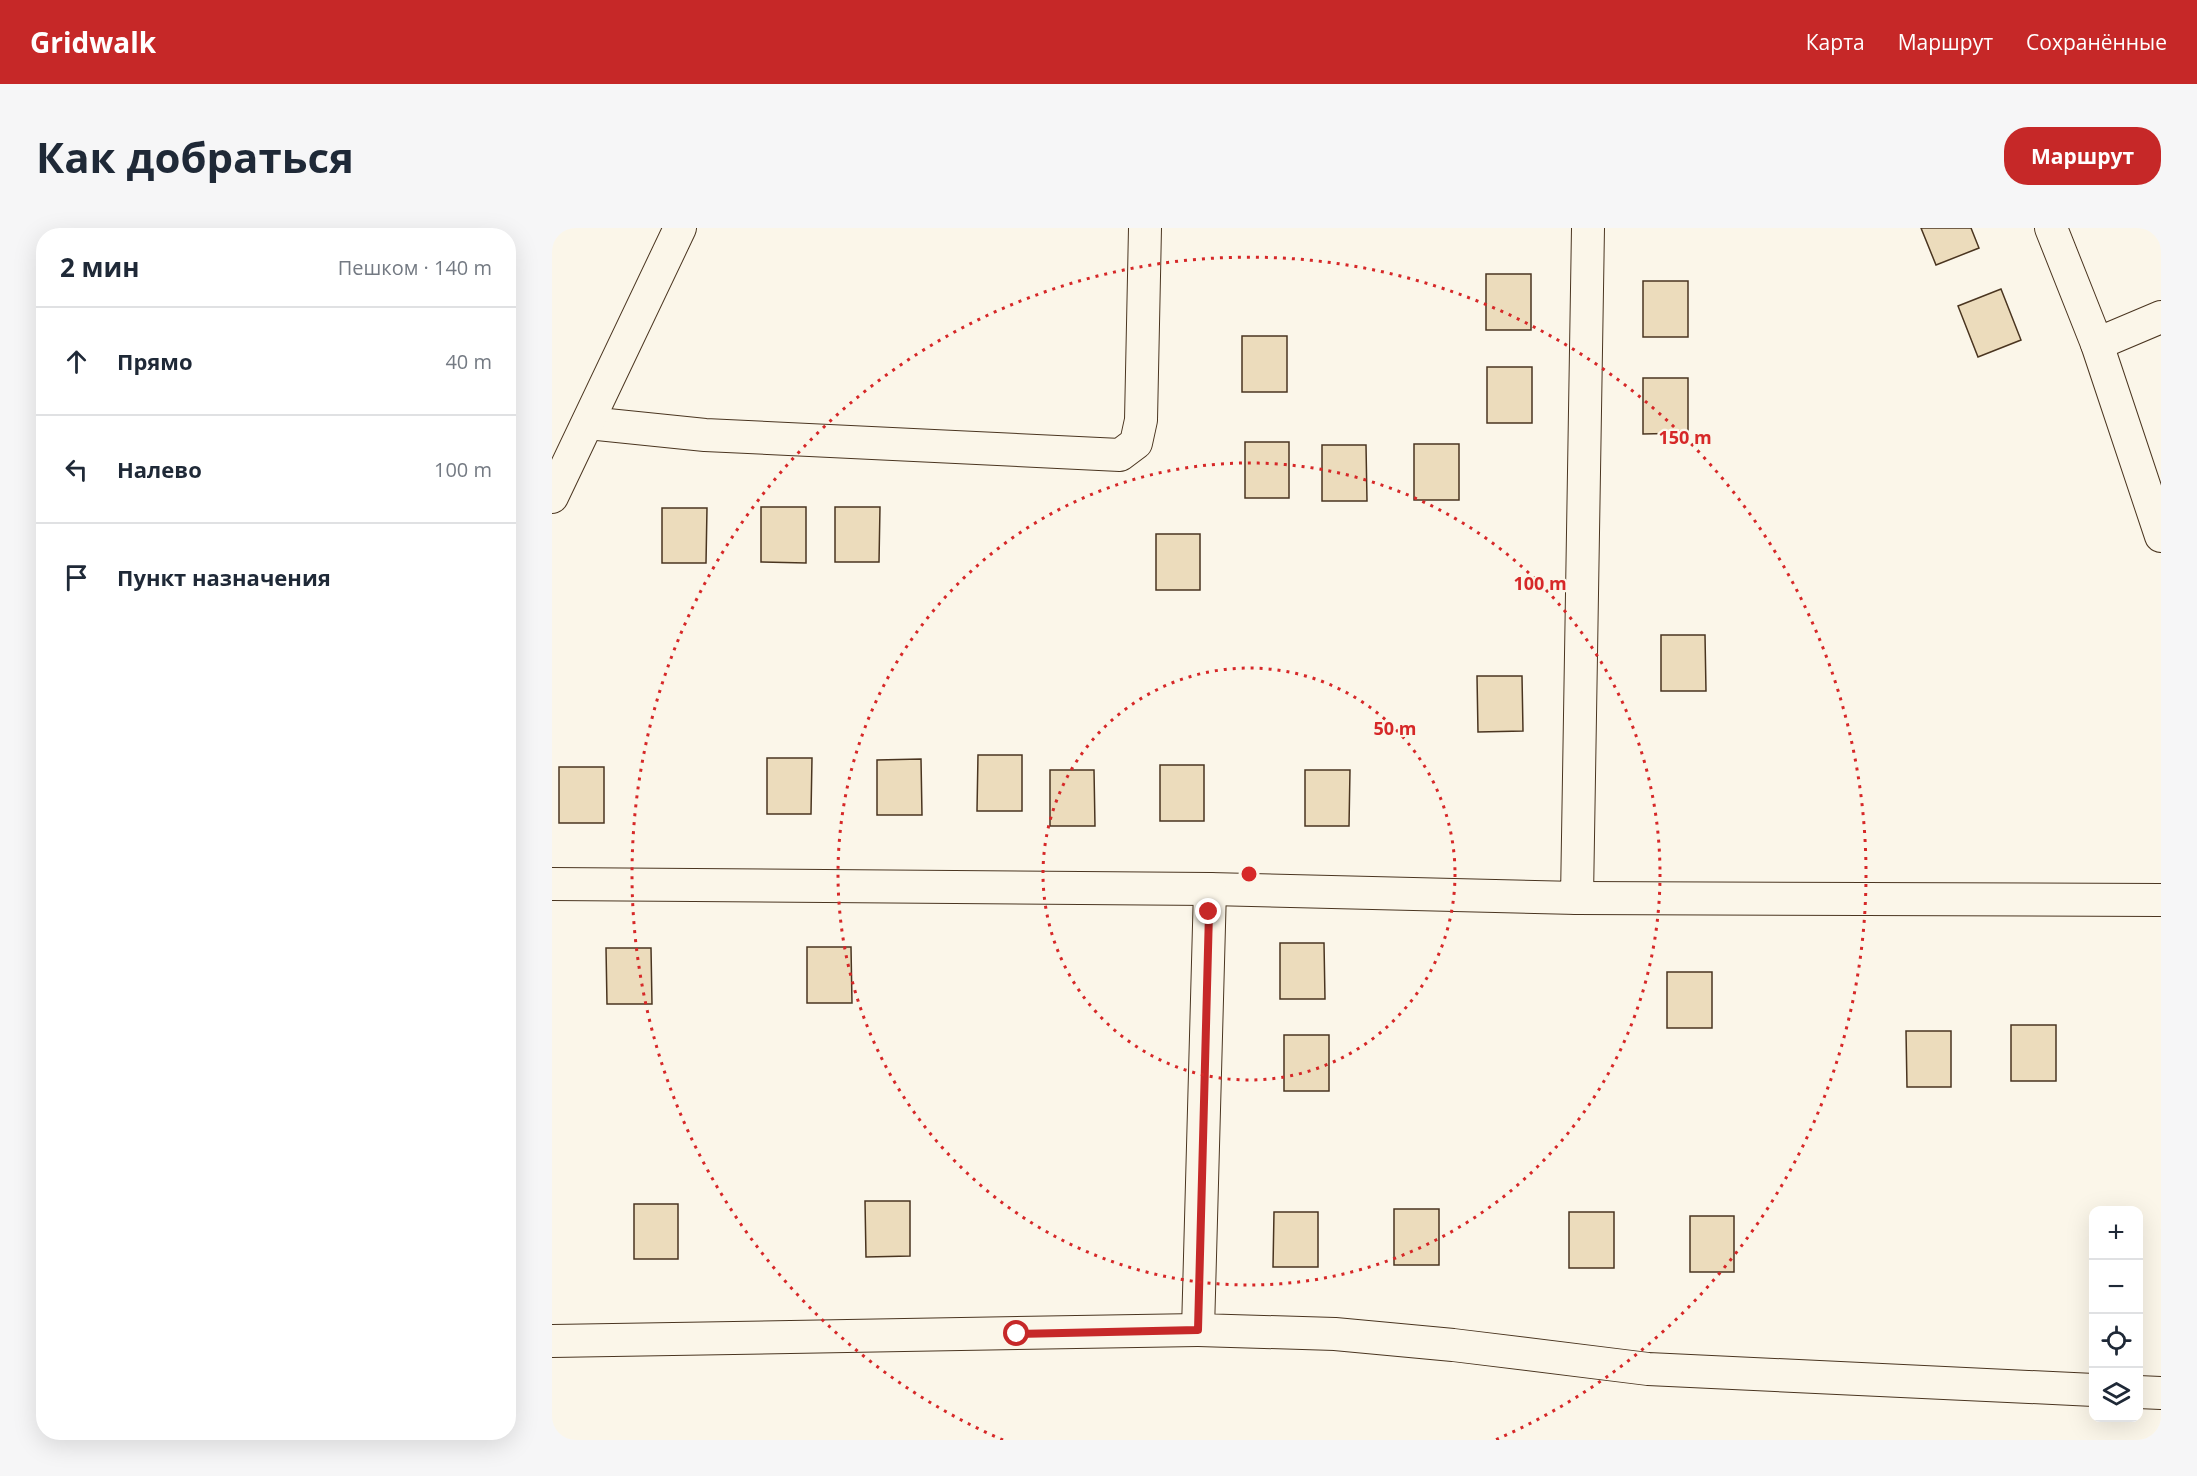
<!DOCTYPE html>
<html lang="ru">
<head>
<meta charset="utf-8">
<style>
	:root { --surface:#fff; --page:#f6f6f7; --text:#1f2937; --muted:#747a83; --line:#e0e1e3; --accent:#c62828 }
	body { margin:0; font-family:"Open Sans",sans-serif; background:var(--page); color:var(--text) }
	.controls { position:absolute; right:18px; bottom:18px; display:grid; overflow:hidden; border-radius:12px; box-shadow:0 6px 24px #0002 }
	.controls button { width:54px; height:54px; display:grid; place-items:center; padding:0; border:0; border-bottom:2px solid var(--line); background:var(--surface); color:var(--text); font:30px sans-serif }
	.stop { position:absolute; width:18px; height:18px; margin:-14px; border:4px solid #c62828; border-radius:50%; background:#fff }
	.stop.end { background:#c62828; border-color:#fff; box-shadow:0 2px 6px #0008 }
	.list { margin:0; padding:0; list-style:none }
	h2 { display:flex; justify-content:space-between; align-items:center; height:78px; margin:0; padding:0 24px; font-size:26px }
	h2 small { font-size:20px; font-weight:400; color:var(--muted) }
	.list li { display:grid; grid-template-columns:39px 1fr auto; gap:18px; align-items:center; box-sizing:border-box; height:108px; padding:0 24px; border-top:2px solid var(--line) }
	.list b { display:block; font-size:22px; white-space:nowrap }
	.list em { font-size:20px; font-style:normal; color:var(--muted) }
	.icon { flex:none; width:33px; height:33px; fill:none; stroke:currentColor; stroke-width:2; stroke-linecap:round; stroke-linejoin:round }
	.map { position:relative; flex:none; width:1609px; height:1212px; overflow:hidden; border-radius:24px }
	header { display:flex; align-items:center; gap:36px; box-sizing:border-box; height:84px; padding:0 30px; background:var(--accent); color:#fff }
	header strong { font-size:28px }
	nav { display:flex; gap:33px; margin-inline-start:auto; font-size:21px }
	.intro { display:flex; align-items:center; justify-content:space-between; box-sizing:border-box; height:144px; padding:0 36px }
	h1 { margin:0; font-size:42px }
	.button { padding:15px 27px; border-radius:24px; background:var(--accent); color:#fff; font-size:21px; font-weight:700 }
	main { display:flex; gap:36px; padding:0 36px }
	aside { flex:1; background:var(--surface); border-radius:24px; box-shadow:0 6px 24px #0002 }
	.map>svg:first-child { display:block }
	.building { fill:#ecdcbc; stroke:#4a3520; stroke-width:1.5 }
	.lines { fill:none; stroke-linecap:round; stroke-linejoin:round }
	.minor-casing { stroke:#4a3520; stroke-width:34 }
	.minor { stroke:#fbf6e9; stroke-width:32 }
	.route { stroke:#c62828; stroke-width:8 }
	.ring { fill:none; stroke:#d62828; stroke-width:3; stroke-dasharray:3 6 }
	.centre { fill:#d62828; stroke:#fbf6e9; stroke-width:3 }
	.ring-label { font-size:18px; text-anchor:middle; font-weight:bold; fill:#d62828; stroke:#fbf6e9; stroke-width:4.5; stroke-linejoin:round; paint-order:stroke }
</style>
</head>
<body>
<header>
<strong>Gridwalk</strong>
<nav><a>Карта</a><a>Маршрут</a><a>Сохранённые</a></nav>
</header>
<div class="intro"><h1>Как добраться</h1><a class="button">Маршрут</a></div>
<main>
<aside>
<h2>2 мин<small>Пешком · 140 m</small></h2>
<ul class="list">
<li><svg class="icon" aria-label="ahead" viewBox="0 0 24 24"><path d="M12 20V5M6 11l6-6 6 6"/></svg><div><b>Прямо</b></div><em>40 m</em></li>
<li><svg class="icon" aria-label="left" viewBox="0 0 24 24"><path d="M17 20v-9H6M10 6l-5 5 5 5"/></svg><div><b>Налево</b></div><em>100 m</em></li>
<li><svg class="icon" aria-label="arrive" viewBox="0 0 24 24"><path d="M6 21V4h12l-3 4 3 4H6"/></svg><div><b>Пункт назначения</b></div></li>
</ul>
</aside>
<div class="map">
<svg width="1609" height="1212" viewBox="0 0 1609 1212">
	<rect width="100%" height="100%" fill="#fbf6e9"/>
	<g class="building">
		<path d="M1369,0h50l8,20 -43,17z"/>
		<rect x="934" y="46" width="45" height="56"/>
		<rect x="1091" y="53" width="45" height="56"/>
		<path d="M1449,61l20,51 -43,17 -20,-51z"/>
		<rect x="690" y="108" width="45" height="56"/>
		<rect x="935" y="139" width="45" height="56"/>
		<path d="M1091,150h45v55l-45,1z"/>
		<rect x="693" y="214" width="44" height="56"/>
		<rect x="862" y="216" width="45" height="56"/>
		<path d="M770,217h44l1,56h-45z"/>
		<path d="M209,279h45v56l-45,-1z"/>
		<path d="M283,279h45l-1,55h-44z"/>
		<path d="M110,280h45l-1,55h-44z"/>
		<rect x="604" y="306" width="44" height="56"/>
		<path d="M1109,407h44l1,56h-45z"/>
		<path d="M925,448h45l1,55 -45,1z"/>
		<path d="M426,527h44v56h-45z"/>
		<path d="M215,530h45l-1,56h-44z"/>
		<path d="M369,531l1,56h-45v-55z"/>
		<rect x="608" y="537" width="44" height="56"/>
		<rect x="7" y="539" width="45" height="56"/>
		<path d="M498,542h44l1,56h-45z"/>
		<path d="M753,542h45l-1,56h-44z"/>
		<path d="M728,715h44l1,56h-45z"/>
		<path d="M255,719h44l1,56h-45z"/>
		<path d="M54,720h45l1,56h-45z"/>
		<rect x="1115" y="744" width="45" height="56"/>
		<rect x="1459" y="797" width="45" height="56"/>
		<path d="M1354,803h45v56h-44z"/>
		<rect x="732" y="807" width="45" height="56"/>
		<path d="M313,973h45v55l-44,1z"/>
		<rect x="82" y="976" width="44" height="55"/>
		<rect x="842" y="981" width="45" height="56"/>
		<path d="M722,984h44v55h-45z"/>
		<rect x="1017" y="984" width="45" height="56"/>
		<rect x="1138" y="988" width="44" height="56"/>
	</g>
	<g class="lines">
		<g class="minor-casing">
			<g id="minor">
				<path d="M1499,0l46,116 64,-27"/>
				<path d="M1545,116l64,192"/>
				<path d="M36,195l117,12 415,20 16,-12 5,-23 4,-192"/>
				<path d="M0,269l128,-269"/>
				<path d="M0,656l658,5 367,9 11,-670"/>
				<path d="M658,661l-12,441 137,4 118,11 195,24 446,21"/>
				<path d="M1025,670l584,2"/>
				<path d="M0,1113l646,-11"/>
				<path d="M1586,1164l23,1"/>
			</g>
		</g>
		<use href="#minor" class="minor"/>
	</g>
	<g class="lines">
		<path class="route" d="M465,1106l181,-4 11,-418"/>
	</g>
	<g class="ring">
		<circle cx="697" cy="646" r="206"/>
		<circle cx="697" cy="646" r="411"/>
		<path d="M451 1212A617 617 0 1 1 943 1212"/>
	</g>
	<circle cx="697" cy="646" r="9" class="centre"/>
	<g class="ring-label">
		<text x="1133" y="216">150 m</text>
		<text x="988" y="362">100 m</text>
		<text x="843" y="507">50 m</text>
	</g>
</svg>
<div class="controls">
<button>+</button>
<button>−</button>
<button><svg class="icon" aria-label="locate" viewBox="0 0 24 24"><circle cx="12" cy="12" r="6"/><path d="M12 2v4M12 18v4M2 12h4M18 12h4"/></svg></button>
<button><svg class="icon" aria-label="layers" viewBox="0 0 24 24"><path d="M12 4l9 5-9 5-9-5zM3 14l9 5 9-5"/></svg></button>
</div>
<div class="stop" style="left:465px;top:1106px"></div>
<div class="stop end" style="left:657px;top:684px"></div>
</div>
</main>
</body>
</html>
